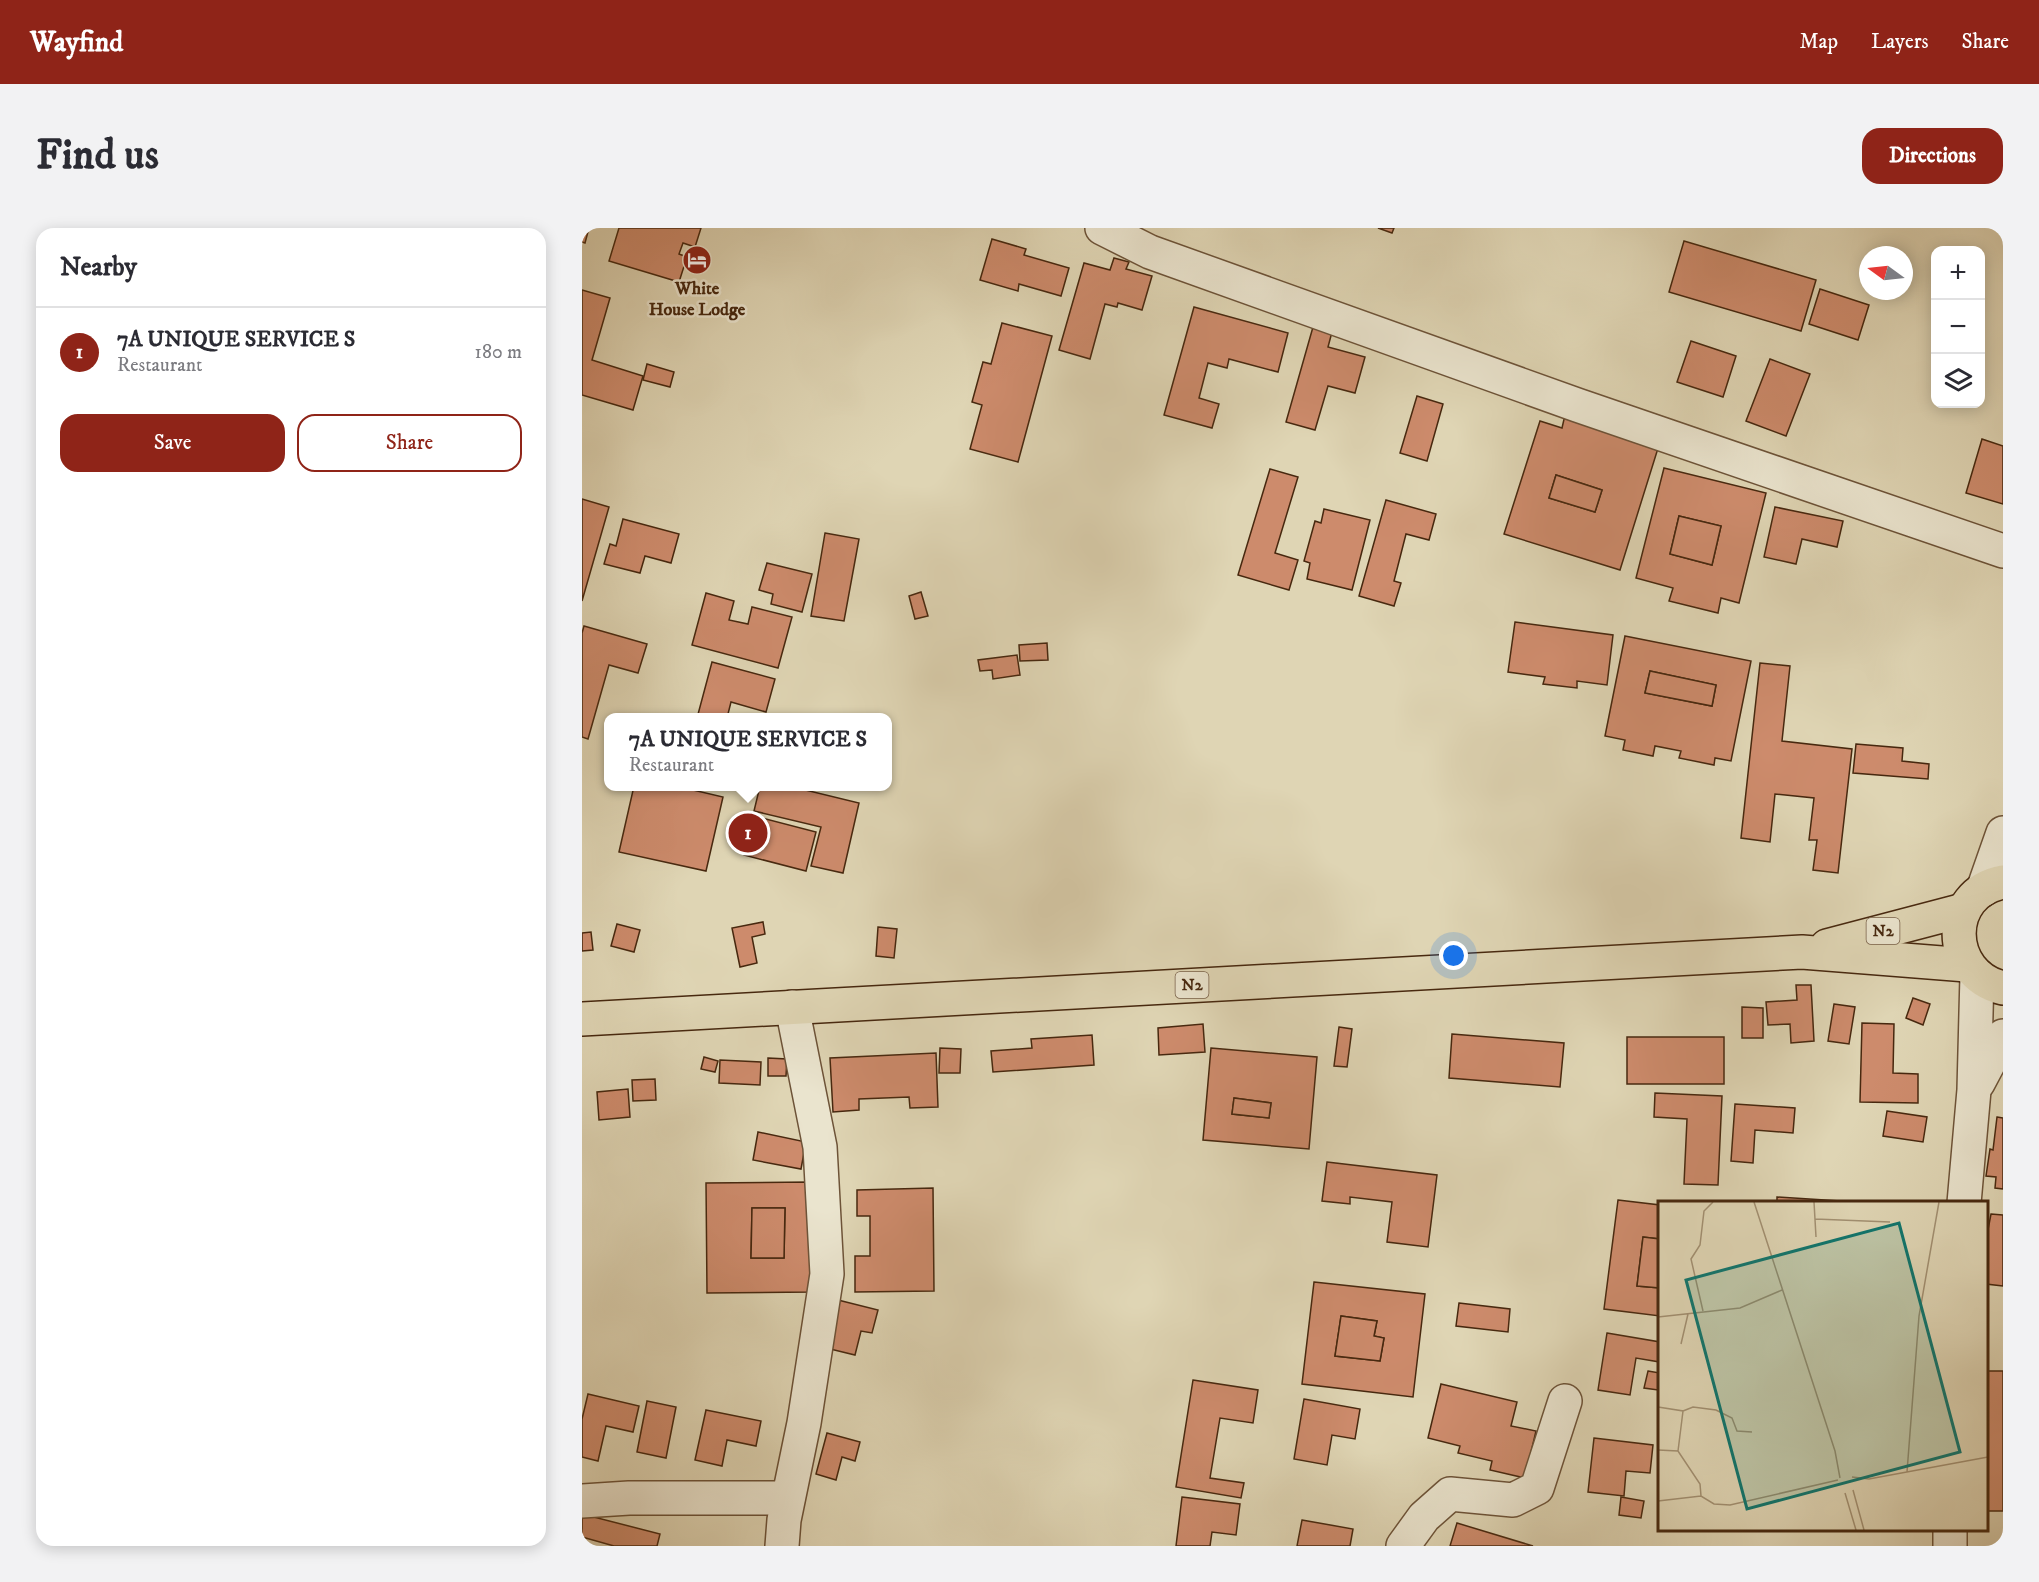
<!DOCTYPE html>
<html lang="en">
<head>
<meta charset="utf-8">
<style>
	:root { --surface:#fff; --page:#f2f2f3; --text:#2b2b33; --muted:#7c7c81; --line:#e1e1e2; --accent:#8f2418 }
	body { margin:0; font-family:"IM FELL DW Pica",serif; background:var(--page); color:var(--text) }
	.controls { position:absolute; right:18px; top:18px; display:grid; overflow:hidden; border-radius:12px; box-shadow:0 3px 15px #0003 }
	.controls button { width:54px; height:54px; display:grid; place-items:center; padding:0; border:0; border-bottom:2px solid var(--line); background:var(--surface); color:var(--text); font:30px sans-serif }
	.compass { position:absolute; left:1277px; top:18px; width:54px; height:54px; border-radius:50%; background:var(--surface); box-shadow:0 3px 15px #0003; rotate:285deg }
	.you { position:absolute; left:872px; top:728px; width:21px; height:21px; margin:-15px; border:4px solid #fff; border-radius:50%; background:#1a73e8; box-shadow:0 0 0 9px #1a73e833 }
	.badge { display:grid; place-items:center; width:39px; height:39px; border-radius:50%; background:var(--accent); color:#fff; font-size:20px; font-weight:700 }
	.pin { position:absolute; translate:-50% -50%; border:3px solid #fff; box-shadow:0 2px 6px #0006 }
	.popup { position:absolute; left:22px; top:485px; width:288px; height:78px; box-sizing:border-box; display:grid; place-content:center; border-radius:12px; background:var(--surface); filter:drop-shadow(0 2px 4px #0005); font-size:20px; white-space:nowrap; color:var(--muted) }
	.popup b { font-size:22px; color:var(--text) }
	.popup::after { content:''; position:absolute; left:50%; top:100%; margin-left:-12px; border:12px solid transparent; border-top-color:var(--surface) }
	.list { margin:0; padding:0; list-style:none }
	h2 { display:flex; justify-content:space-between; align-items:center; height:78px; margin:0; padding:0 24px; font-size:26px }
	h2 small { font-size:20px; font-weight:400; color:var(--muted) }
	.list li { display:grid; grid-template-columns:39px 1fr auto; gap:18px; align-items:center; box-sizing:border-box; height:90px; padding:0 24px; border-top:2px solid var(--line) }
	.list b { display:block; font-size:22px; white-space:nowrap }
	.list p { margin:0; font-size:20px; white-space:nowrap; color:var(--muted) }
	.list em { font-size:20px; font-style:normal; color:var(--muted) }
	.actions { display:flex; gap:12px; padding:18px 24px }
	.actions a { flex:1; padding:14px 0; border:2px solid var(--accent); border-radius:18px; text-align:center; font-size:21px; color:var(--accent) }
	.actions .main { background:var(--accent); color:#fff }
	.icon { flex:none; width:33px; height:33px; fill:none; stroke:currentColor; stroke-width:2; stroke-linecap:round; stroke-linejoin:round }
	.map { position:relative; flex:none; width:1421px; height:1318px; overflow:hidden; border-radius:18px }
	header { display:flex; align-items:center; gap:36px; box-sizing:border-box; height:84px; padding:0 30px; background:var(--accent); color:#fff }
	header strong { font-size:28px }
	nav { display:flex; gap:33px; margin-inline-start:auto; font-size:21px }
	.intro { display:flex; align-items:center; justify-content:space-between; box-sizing:border-box; height:144px; padding:0 36px }
	h1 { margin:0; font-size:42px }
	.button { padding:15px 27px; border-radius:18px; background:var(--accent); color:#fff; font-size:21px; font-weight:700 }
	main { display:flex; gap:36px; padding:0 36px }
	aside { flex:1; background:var(--surface); border-radius:18px; box-shadow:0 3px 15px #0003 }
	.map>svg:first-child { display:block }
	.building { fill:#cd8b6c; stroke:#47280f; stroke-width:1.5; fill-rule:evenodd }
	.lines { fill:none; stroke-linecap:round; stroke-linejoin:round }
	.minor-casing { stroke:#6d5338; stroke-width:36 }
	.highway-casing { stroke:#47280f; stroke-width:36 }
	.minor { stroke:#eae4ce; stroke-width:33 }
	.highway { stroke:#dfd5b4; stroke-width:33 }
	.labels { text-anchor:middle; dominant-baseline:central; stroke-width:5; stroke-linejoin:round; paint-order:stroke }
	.shield { fill:#eae4ce; stroke:#786048; stroke-width:1.5 }
	.shield-label { font-size:16px; font-weight:bold; fill:#47280f }
	.poi-label { font-size:18px; font-weight:bold; fill:#47280f; stroke:#eae4ce }
	.inset-road { fill:none; stroke:#a29072; stroke-width:1.5 }
	.view { fill:#0f766e; fill-opacity:0.15; stroke:#0f766e; stroke-width:3 }
	.inset-edge { fill:none; stroke:#47280f; stroke-width:3 }
</style>
</head>
<body>
<header>
<strong>Wayfind</strong>
<nav><a>Map</a><a>Layers</a><a>Share</a></nav>
</header>
<div class="intro"><h1>Find us</h1><a class="button">Directions</a></div>
<main>
<aside>
<h2>Nearby<small></small></h2>
<ul class="list">
<li><span class="badge">1</span><div><b>7A UNIQUE SERVICE S</b><p>Restaurant</p></div><em>180 m</em></li>
</ul>
<div class="actions"><a class="main">Save</a><a>Share</a></div>
</aside>
<div class="map">
<svg width="1421" height="1318" viewBox="0 0 1421 1318">
	<rect width="100%" height="100%" fill="#dfd5b4"/>
	<filter id="stains"><feTurbulence type="fractalNoise" baseFrequency=".00333" numOctaves="4"/><feColorMatrix values="0 0 0 0 .2 0 0 0 0 .09 0 0 0 0 .02 0 0 0 .5 -.17"/></filter>
	<radialGradient id="worn" r=".72"><stop offset=".6" stop-color="#630" stop-opacity="0"/><stop offset="1" stop-color="#630" stop-opacity=".3"/></radialGradient>
	<g class="building">
		<path d="M0,0h7l-4,15 -3,-1z"/>
		<path d="M37,0h82l-6,19 -12,-4 -4,11 8,3 -8,25 -70,-21z"/>
		<path d="M796,0h16l-2,5z"/>
		<path d="M410,11l34,10 -2,6 45,13 -8,28 -42,-12 -1,7 -38,-11z"/>
		<path d="M1102,13l132,39 -15,51 -132,-39z"/>
		<path d="M532,30l15,4 -3,7 26,7 -10,34 -24,-7 -1,4 -12,-3 -15,55 -31,-9 25,-87 26,7z"/>
		<path d="M1238,61l49,16 -11,35 -49,-16z"/>
		<path d="M0,62l28,8 -18,62 51,16 -10,34 -51,-15z"/>
		<path d="M612,79l94,26 -10,39 -49,-13 -2,9 -19,-5 -9,35 20,6 -7,24 -48,-13z"/>
		<path d="M420,95l50,13 -34,126 -48,-13 12,-44 -10,-3 11,-40 8,2z"/>
		<path d="M731,99l19,5 -4,15 37,10 -10,36 -27,-7 -13,44 -29,-8z"/>
		<path d="M1109,113l45,15 -13,41 -46,-15z"/>
		<path d="M1188,131l40,15 -24,62 -40,-15z"/>
		<path d="M65,136l27,8 -4,15 -27,-7z"/>
		<path d="M835,168l26,8 -16,57 -27,-8z"/>
		<path d="M983,187l94,30 -39,125 -116,-36 36,-113 22,7zM974,247l46,15 -7,22 -46,-14z"/>
		<path d="M1400,211l21,7v58l-37,-11z"/>
		<path d="M1082,240l102,25 -27,110 -18,-5 -3,15 -49,-12 4,-13 -37,-10zM1097,288l42,10 -9,39 -42,-11z"/>
		<path d="M688,241l28,8 -23,76 23,7 -9,30 -51,-15z"/>
		<path d="M974,247l46,15 -7,22 -46,-14z"/>
		<path d="M0,271l27,8 -27,94z"/>
		<path d="M804,272l50,14 -7,26 -23,-6 -12,47 7,2 -7,23 -35,-10z"/>
		<path d="M1193,279l68,14 -6,26 -35,-8 -6,25 -32,-7z"/>
		<path d="M742,281l46,11 -18,70 -45,-11 3,-16 -6,-2 11,-40 6,2z"/>
		<path d="M1097,288l42,10 -9,39 -42,-11z"/>
		<path d="M41,291l56,15 -8,29 -26,-7 -5,17 -36,-9 6,-20 6,2z"/>
		<path d="M243,305l34,6 -15,82 -33,-5z"/>
		<path d="M185,335l45,11 -10,38 -31,-8 2,-10 -14,-4z"/>
		<path d="M339,364l7,24 -13,3 -6,-23z"/>
		<path d="M124,365l28,8 -5,19 19,4 4,-17 40,10 -14,51 -86,-23z"/>
		<path d="M933,394l98,13 -6,50 -30,-4v7l-34,-4 2,-7 -37,-5z"/>
		<path d="M2,398l63,18 -9,29 -29,-8 -21,74 -6,-2v-104z"/>
		<path d="M1043,408l126,25 -20,100 -16,-3 -1,7 -35,-7 2,-7 -26,-5 -2,10 -30,-6 2,-10 -20,-4zM1068,443l66,14 -4,21 -67,-13z"/>
		<path d="M465,415l1,17 -28,1 -1,-16z"/>
		<path d="M435,427l3,20 -27,4 -1,-9 -12,1 -2,-11z"/>
		<path d="M130,434l63,17 -9,33 -35,-10 -4,16h-30z"/>
		<path d="M1178,435l30,3 -8,75 70,8 -14,124 -25,-3 4,-30h-8l5,-42 -39,-4 -5,48 -29,-4z"/>
		<path d="M1068,443l66,14 -4,21 -67,-13z"/>
		<path d="M1274,516l47,4 -1,13 27,3 -1,15 -75,-6z"/>
		<path d="M52,558h42l47,11 -17,74 -87,-19z"/>
		<path d="M178,558h29l70,17 -16,70 -32,-7 10,-39 -67,-16z"/>
		<path d="M172,588l62,16 -10,39 -62,-16z"/>
		<path d="M181,694l2,12 -13,3 5,26 -17,4 -8,-39z"/>
		<path d="M35,696l23,6 -6,22 -23,-6z"/>
		<path d="M296,699l19,2 -3,29 -18,-2z"/>
		<path d="M9,704l2,18 -11,1v-18z"/>
		<path d="M1214,757h15l3,56 -23,2 -1,-19 -22,1 -2,-23 31,-2z"/>
		<path d="M1331,770l17,6 -7,21 -17,-7z"/>
		<path d="M1252,776l21,3 -6,37 -21,-3z"/>
		<path d="M1160,779l21,1v30h-21z"/>
		<path d="M1280,795l32,1 -1,49 25,1v29l-58,-1z"/>
		<path d="M621,796l2,28 -46,3 -1,-27z"/>
		<path d="M757,799l13,2 -5,38 -13,-1z"/>
		<path d="M870,806l112,9 -4,44 -111,-9z"/>
		<path d="M510,807l2,30 -101,7 -2,-21 41,-3 -1,-9z"/>
		<rect x="1045" y="809" width="97" height="47"/>
		<path d="M358,820l21,1 -1,24h-21z"/>
		<path d="M629,820l106,9 -8,92 -106,-9zM652,870l37,5 -2,15 -37,-4z"/>
		<path d="M354,825l2,54 -28,1 -1,-11 -50,2v11l-26,2 -3,-54z"/>
		<path d="M122,829l14,4 -3,11 -14,-3z"/>
		<path d="M186,830l19,1 -1,17h-18z"/>
		<path d="M138,832l41,2 -1,23 -41,-2z"/>
		<path d="M73,851l1,21 -23,1 -1,-21z"/>
		<path d="M46,861l2,28 -31,3 -2,-28z"/>
		<path d="M1073,865l67,3 -4,89 -34,-1 3,-65 -33,-2z"/>
		<path d="M652,870l37,5 -2,15 -37,-4z"/>
		<path d="M1153,876l60,4 -2,25 -38,-3 -2,33 -22,-2z"/>
		<path d="M1305,883l40,6 -4,25 -40,-6z"/>
		<path d="M1415,889l6,1v71l-8,-1 1,-11 -10,-1 4,-27 3,1z"/>
		<path d="M176,904l48,10 -5,27 -48,-9z"/>
		<path d="M745,934l110,13 -9,72 -41,-5 5,-40 -42,-5v7l-28,-3z"/>
		<path d="M229,954l1,110 -105,1 -1,-110zM170,980h33l-1,50h-33z"/>
		<path d="M351,960l1,103 -79,1v-36h15v-40h-13v-26z"/>
		<path d="M1195,969l63,4v2h-63z"/>
		<path d="M1036,972l42,5v34l-17,-2 -6,49 23,2v28l-56,-7z"/>
		<path d="M170,980h33l-1,50h-33z"/>
		<path d="M1409,986l12,1v71l-17,-2v-44z"/>
		<path d="M1061,1009l17,2v49l-23,-2z"/>
		<path d="M732,1054l111,12 -12,103 -111,-13zM759,1088l36,5 -3,15 10,2 -4,23 -45,-5z"/>
		<path d="M256,1072l40,10 -6,23 -11,-2 -6,24 -29,-7z"/>
		<path d="M877,1075l51,6 -2,23 -52,-6z"/>
		<path d="M759,1088l36,5 -3,15 10,2 -4,23 -45,-5z"/>
		<path d="M1025,1105l53,9v20l-24,-4 -6,37 -32,-5z"/>
		<path d="M1066,1143l12,2 -2,17 -14,-2z"/>
		<rect x="1404" y="1143" width="17" height="140"/>
		<path d="M611,1152l65,10 -5,33 -33,-5 -10,60 34,5 -3,15 -65,-11z"/>
		<path d="M859,1156l76,18 -6,24 25,5 -11,47 -35,-8 2,-9 -34,-8 2,-7 -32,-8z"/>
		<path d="M6,1166l51,12 -6,26 -27,-6 -8,35 -16,-4v-38z"/>
		<path d="M722,1171l56,10 -5,30 -23,-4 -5,30 -33,-6z"/>
		<path d="M65,1173l29,6 -10,51 -29,-6z"/>
		<path d="M124,1182l55,11 -5,25 -29,-6 -5,26 -27,-6z"/>
		<path d="M245,1205l33,9 -5,19 -13,-4 -6,23 -20,-6z"/>
		<path d="M1012,1210l59,7 -3,28 -24,-2 -2,25 -36,-4z"/>
		<path d="M600,1269l58,7 -4,31 -24,-3 -2,14h-34z"/>
		<path d="M1039,1269l23,4 -3,17 -22,-3z"/>
		<path d="M0,1286l78,20 -3,12h-43l-32,-9z"/>
		<path d="M720,1292l51,9 -3,17h-53z"/>
		<path d="M875,1295l76,23h-83z"/>
	</g>
	<g class="lines">
		<g class="minor-casing">
			<g id="minor">
				<path d="M520,0l48,24 427,153 426,146"/>
				<path d="M1401,662l20,-57"/>
				<path d="M1396,855l25,-47"/>
				<path d="M1382,975l10,-113 3,-115"/>
				<path d="M0,1273l47,-3h159"/>
				<path d="M1368,1302v16"/>
				<path d="M200,1318l2,-26 20,-97 23,-149 -7,-127 -28,-140"/>
				<path d="M821,1318l21,-29 26,-23 63,6 24,-12 28,-87"/>
			</g>
		</g>
		<g class="highway-casing">
			<g id="highway">
				<path d="M1421,654c-59,11 -58,92 0,106"/>
				<path d="M1245,718l137,-36"/>
				<path d="M0,791l1220,-67 165,13"/>
			</g>
		</g>
		<use href="#minor" class="minor"/>
		<use href="#highway" class="highway"/>
	</g>
	<defs>
		<g id="hotel-disc" transform="scale(1.5)"><circle r="9.5" fill="#8f2418" stroke="#eae4ce"/><path d="M-6-4.5h1.5V1H6V5H4.5V3h-9V5H-6ZM-4 0a1.8 1.8 0 1 1 3.6 0ZM.5 0V-2.5h3Q6-2.5 6 0Z" fill="#fff"/></g>
	</defs>
	<g fill-rule="evenodd">
		<use href="#hotel-disc" x="115" y="32"/>
	</g>
	<g class="labels">
		<g class="shield">
			<rect x="1284.5" y="690" width="33" height="26" rx="4.5"/>
			<rect x="593.5" y="744" width="33" height="26" rx="4.5"/>
		</g>
		<g class="shield-label">
			<text x="1301" y="703">N2</text>
			<text x="610" y="757">N2</text>
		</g>
		<g class="poi-label">
			<text x="115" y="61">White<tspan x="115" dy="21">House Lodge</tspan></text>
		</g>
	</g>
	<g transform="translate(1076 973)">
		<rect width="330" height="330" fill="#dfd5b4"/>
		<path class="inset-road" d="M96,1l81,249 5,27M156,1l2,35M157,18l75,3M45,110l-12,-52 9,-14 4,-34 9,-9M0,116l82,-9 42,-18M23,143l7,-30M0,206l25,4 -5,40M25,210l10,-4 23,3 16,8 5,13 15,1M0,249l20,1 22,33 1,12M249,271l12,-156 20,-114M194,276l17,2 119,-22M195,289l11,40M187,292l11,37M0,300l43,-5 13,8 16,1 108,-25"/>
		<path class="view" d="M241,22l61,229 -213,57 -61,-229z"/>
		<rect width="330" height="330" class="inset-edge"/>
	</g>
	<rect width="100%" height="100%" filter="url(#stains)"/>
	<rect width="100%" height="100%" fill="url(#worn)"/>
</svg>
<div class="controls">
<button>+</button>
<button>−</button>
<button><svg class="icon" aria-label="layers" viewBox="0 0 24 24"><path d="M12 4l9 5-9 5-9-5zM3 14l9 5 9-5"/></svg></button>
</div>
<svg class="compass" viewBox="-18 -18 36 36"><path d="M0-13l5 13h-10z" fill="#e53935"/><path d="M0 13l5-13h-10z" fill="#7c7c81"/></svg>
<div class="you"></div>
<div class="pin badge" style="left:166px;top:605px">1</div>
<div class="popup"><b>7A UNIQUE SERVICE S</b>Restaurant</div>
</div>
</main>
</body>
</html>
